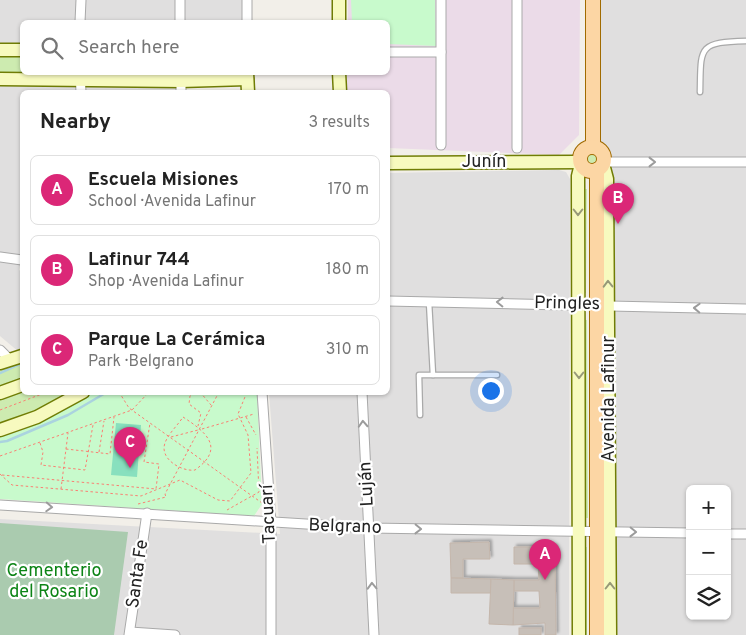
<!DOCTYPE html>
<html lang="en">
<head>
<meta charset="utf-8">
<style>
	:root { --surface:#fff; --page:#f6f6f6; --text:#222; --muted:#767676; --line:#e0e0e0; --accent:#db2777 }
	body { margin:0; font-family:Overpass,sans-serif; background:var(--page); color:var(--text) }
	.controls { position:absolute; right:15px; bottom:15px; display:grid; overflow:hidden; border-radius:8px; box-shadow:0 1px 4px #0004 }
	.controls button { width:45px; height:45px; display:grid; place-items:center; padding:0; border:0; border-bottom:1px solid var(--line); background:var(--surface); color:var(--text); font:25px sans-serif }
	.you { position:absolute; left:490px; top:390px; width:18px; height:18px; margin:-12px; border:4px solid #fff; border-radius:50%; background:#1a73e8; box-shadow:0 0 0 8px #1a73e833 }
	.badge { display:grid; place-items:center; width:32px; height:32px; border-radius:50%; background:var(--accent); color:#fff; font-size:16px; font-weight:700 }
	.pin { position:absolute; translate:-50% -41px; filter:drop-shadow(0 1px 2px #0008) }
	.pin::after { content:''; position:absolute; top:26px; width:18px; height:15px; background:inherit; clip-path:polygon(0 0,100% 0,50% 100%) }
	.list { margin:0; padding:0; list-style:none }
	h2 { display:flex; justify-content:space-between; align-items:center; height:65px; margin:0; padding:0 20px; font-size:21px }
	h2 small { font-size:16px; font-weight:400; color:var(--muted) }
	.list li { display:grid; grid-template-columns:32px 1fr auto; gap:15px; align-items:center; box-sizing:border-box; height:70px; margin:0 10px 10px; padding:0 10px; border:1px solid var(--line); border-radius:8px }
	.list b { display:block; font-size:19px; white-space:nowrap }
	.list p { margin:0; font-size:16px; white-space:nowrap; color:var(--muted) }
	.list em { font-size:16px; font-style:normal; color:var(--muted) }
	.icon { flex:none; width:28px; height:28px; fill:none; stroke:currentColor; stroke-width:2; stroke-linecap:round; stroke-linejoin:round }
	.map { position:relative; flex:none; width:746px; height:635px; overflow:hidden }
	.search { position:absolute; background:var(--surface); box-shadow:0 1px 4px #0004; left:20px; top:20px; width:370px; height:55px; display:flex; align-items:center; gap:12px; box-sizing:border-box; padding:0 18px; border-radius:8px; color:var(--muted); font-size:19px }
	.panel { position:absolute; background:var(--surface); box-shadow:0 1px 4px #0004; left:20px; top:90px; width:370px; height:305px; border-radius:8px }
	.map>svg:first-child { display:block }
	.residential { fill:#e0dfdf; fill-rule:evenodd }
	.industrial { fill:#ebdbe8 }
	.grass { fill:#cdebb0 }
	.cemetery { fill:#aacbaf }
	.park { fill:#c8facc }
	.pitch { fill:#88e0be }
	.lines { fill:none; stroke-linecap:round; stroke-linejoin:round }
	.stream { stroke:#aad3df; stroke-width:2.5 }
	.building { fill:#c7bfb8; stroke:#c4b6ab; filter:url(#shadow) }
	.lane-casing { stroke:#a9a9a9; stroke-width:7 }
	.street-casing { stroke:#a9a9a9; stroke-width:11 }
	.secondary-casing { stroke:#707d05; stroke-width:15 }
	.primary-casing { stroke:#a06b00; stroke-width:16 }
	.path { stroke:#fa8072; stroke-width:1; stroke-dasharray:2.5 2.5; stroke-linecap:butt }
	.lane { stroke:#fff; stroke-width:4.5 }
	.street { stroke:#fff; stroke-width:9 }
	.secondary { stroke:#f7fabf; stroke-width:12 }
	.primary { stroke:#fcd6a4; stroke-width:14 }
	.oneway { stroke:#9c9c9c }
	.oneway2 { stroke:#979978 }
	.labels { text-anchor:middle; dominant-baseline:central; stroke-width:4.5; stroke-linejoin:round; paint-order:stroke }
	.street-label { font-size:18px; fill:#222; stroke:#fff }
	.park-label { font-size:18px; fill:#0c8416; stroke:#fff }
</style>
</head>
<body>
<div class="map">
<svg width="746" height="635" viewBox="0 0 746 635">
	<defs>
		<filter id="shadow"><feDropShadow dx="2.5" dy="-2.5" stdDeviation="1" flood-color="#0004"/></filter>
	</defs>
	<rect width="100%" height="100%" fill="#f2efe9"/>
	<g class="residential">
		<path d="M0,0h244v22h-222v50l155,1v19h-155v164l-3,14 3,2v79l-3,1 -19,-16z"/>
		<path d="M596,0h150v635h-153zM690,489h37v127h-37z"/>
		<path d="M559,170l7,2 4,7 -1,456h-569v-116l280,15 -11,-141 119,-1v-219z"/>
	</g>
	<path class="industrial" d="M348,0h232l-1,135 -20,20 -171,-7v-56h-41v-19l41,-1v-50h-40z"/>
	<g class="grass">
		<path d="M22,54v18h50v3h-72v-20z"/>
		<path d="M175,72v3l-75,1v-3z"/>
		<circle cx="591" cy="159" r="7"/>
		<path d="M582,189h5l-1,104h-4z"/>
		<path d="M583,320h4l1,198h-5z"/>
		<path d="M22,360v21l-22,8v-21z"/>
		<path d="M22,390v2l54,1 -76,33v-29z"/>
		<path d="M583,547h4v88h-5z"/>
	</g>
	<path class="cemetery" d="M0,523l128,9 -14,103h-114z"/>
	<g class="park">
		<path d="M351,0h84l1,46 -48,-2v-22h-36z"/>
		<path d="M91,393h166l5,111 -8,12 -254,-17v-62l20,-6z"/>
	</g>
	<path class="pitch" d="M116,423l25,2 -4,52 -26,-2z"/>
	<g class="lines">
		<g class="stream">
			<path d="M0,373l22,-10"/>
			<path d="M0,442l7,-1 61,-26 39,-23"/>
		</g>
	</g>
	<g class="building">
		<path d="M489,542l1,17h-27v19h-12l-1,-35z"/>
		<path d="M514,547h41l1,88h-11v-12l-32,2v-17h27l-1,-17h-25v-11h25l-1,-16h-24z"/>
		<path d="M451,578l40,1v14h-40z"/>
		<path d="M491,579l23,1 -1,45 -24,-1z"/>
		<rect x="519" y="628" width="22" height="7"/>
	</g>
	<g class="lines">
		<g class="lane-casing">
			<g id="lane">
				<path d="M700,92c1,-44 -3,-50 46,-51"/>
				<path d="M429,302l4,73"/>
				<path d="M420,415l-1,-40h78"/>
			</g>
		</g>
		<g class="street-casing">
			<g id="street">
				<path d="M180,0v22"/>
				<path d="M441,0v145"/>
				<path d="M517,0v148"/>
				<path d="M80,22l1,-22"/>
				<path d="M247,22v-22"/>
				<path d="M388,52h53"/>
				<path d="M80,72l1,20"/>
				<path d="M181,72v20"/>
				<path d="M603,162h143"/>
				<path d="M0,257l22,3"/>
				<path d="M388,301l358,8"/>
				<path d="M0,350l10,10"/>
				<path d="M262,392l9,131v112"/>
				<path d="M362,392l12,243"/>
				<path d="M0,505l370,23 320,5"/>
				<path d="M727,534h19"/>
				<path d="M130,632l45,3"/>
				<path d="M129,635l18,-122"/>
			</g>
		</g>
		<g class="secondary-casing">
			<g id="secondary">
				<path d="M339,0v22"/>
				<path d="M0,50h22"/>
				<path d="M247,72l1,20"/>
				<path d="M339,72l1,20"/>
				<path d="M0,79l181,2 66,-2"/>
				<path d="M388,163l192,-1"/>
				<path d="M603,164l4,15 3,456"/>
				<path d="M0,363l22,-7"/>
				<path d="M0,393l22,-8"/>
				<path d="M0,430l37,-13 46,-25"/>
				<path d="M579,635l-1,-459 3,-12"/>
			</g>
		</g>
		<g class="primary-casing">
			<g id="primary">
				<path d="M593,0v147"/>
				<circle cx="592" cy="159" r="12"/>
				<path d="M597,635v-465"/>
			</g>
		</g>
		<g class="path">
			<path d="M119,392l10,16 133,95"/>
			<path d="M194,392l-4,4 -1,8 12,9 -3,13"/>
			<path d="M200,392l11,13"/>
			<path d="M0,410l47,-18"/>
			<path d="M183,417c23,15 43,31 12,53 -13,2 -36,-11 -30,-27 3,-9 13,-18 18,-26z"/>
			<path d="M246,417l10,18"/>
			<path d="M202,429l52,-15"/>
			<path d="M171,437l27,-7"/>
			<path d="M40,443l3,9 -2,13 44,5 8,-45"/>
			<path d="M66,449l44,5 4,-37"/>
			<path d="M99,452l5,-31"/>
			<path d="M0,456l132,-46 17,-18"/>
			<path d="M0,474l12,11 129,11 39,-16 38,20 12,1 21,-28 -3,-38 -10,-21 9,-22"/>
			<path d="M2,475l154,14 3,-25 -15,-2 6,-39"/>
			<path d="M61,489l7,-56"/>
			<path d="M138,504l28,-7 -1,-3 54,-102"/>
			<path d="M227,510l32,-18 -2,-44"/>
		</g>
		<use href="#lane" class="lane"/>
		<use href="#street" class="street"/>
		<use href="#secondary" class="secondary"/>
		<use href="#primary" class="primary"/>
	</g>
	<defs><path id="oneway-chevron" d="M-2-3.5L2.5 0L-2 3.5" fill="none" stroke-width="1.6" stroke-linecap="round" stroke-linejoin="round" transform="scale(1.25)"/></defs>
	<g class="oneway">
		<use href="#oneway-chevron" transform="translate(652 162)"/>
		<use href="#oneway-chevron" transform="translate(500 302) rotate(-179)"/>
		<use href="#oneway-chevron" transform="translate(697 308) rotate(-178)"/>
		<use href="#oneway-chevron" transform="translate(363 424) rotate(-93)"/>
		<use href="#oneway-chevron" transform="translate(49 507) rotate(3)"/>
		<use href="#oneway-chevron" transform="translate(418 529) rotate(1)"/>
		<use href="#oneway-chevron" transform="translate(633 532) rotate(1)"/>
		<use href="#oneway-chevron" transform="translate(372 586) rotate(-92)"/>
	</g>
	<g class="oneway2">
		<use href="#oneway-chevron" transform="translate(578 212) rotate(90)"/>
		<use href="#oneway-chevron" transform="translate(608 284) rotate(-91)"/>
		<use href="#oneway-chevron" transform="translate(579 375) rotate(90)"/>
		<use href="#oneway-chevron" transform="translate(610 586) rotate(-90)"/>
	</g>
	<g class="labels">
		<g class="street-label">
			<text x="484" y="162">Junín</text>
			<text transform="translate(567 304) rotate(1)">Pringles</text>
			<text transform="translate(609 399) rotate(-90)">Avenida Lafinur</text>
			<text transform="translate(367 484) rotate(-93)">Luján</text>
			<text transform="translate(269 514) rotate(-93)">Tacuarí</text>
			<text transform="translate(345 527) rotate(2)">Belgrano</text>
			<text transform="translate(138 574) rotate(-82)">Santa Fe</text>
		</g>
		<g class="park-label">
			<text x="54" y="571">Cementerio<tspan x="54" dy="21">del Rosario</tspan></text>
		</g>
	</g>
</svg>
<div class="controls">
<button>+</button>
<button>−</button>
<button><svg class="icon" aria-label="layers" viewBox="0 0 24 24"><path d="M12 4l9 5-9 5-9-5zM3 14l9 5 9-5"/></svg></button>
</div>
<div class="you"></div>
<div class="pin badge" style="left:545px;top:580px">A</div>
<div class="pin badge" style="left:618px;top:224px">B</div>
<div class="pin badge" style="left:130px;top:468px">C</div>
<div class="search"><svg class="icon" aria-label="search" viewBox="0 0 24 24"><circle cx="10" cy="10" r="6"/><path d="M15 15l6 6"/></svg>Search here</div>
<section class="panel">
<h2>Nearby<small>3 results</small></h2>
<ul class="list">
<li><span class="badge">A</span><div><b>Escuela Misiones</b><p>School · Avenida Lafinur</p></div><em>170 m</em></li>
<li><span class="badge">B</span><div><b>Lafinur 744</b><p>Shop · Avenida Lafinur</p></div><em>180 m</em></li>
<li><span class="badge">C</span><div><b>Parque La Cerámica</b><p>Park · Belgrano</p></div><em>310 m</em></li>
</ul>
</section>
</div>
</body>
</html>
